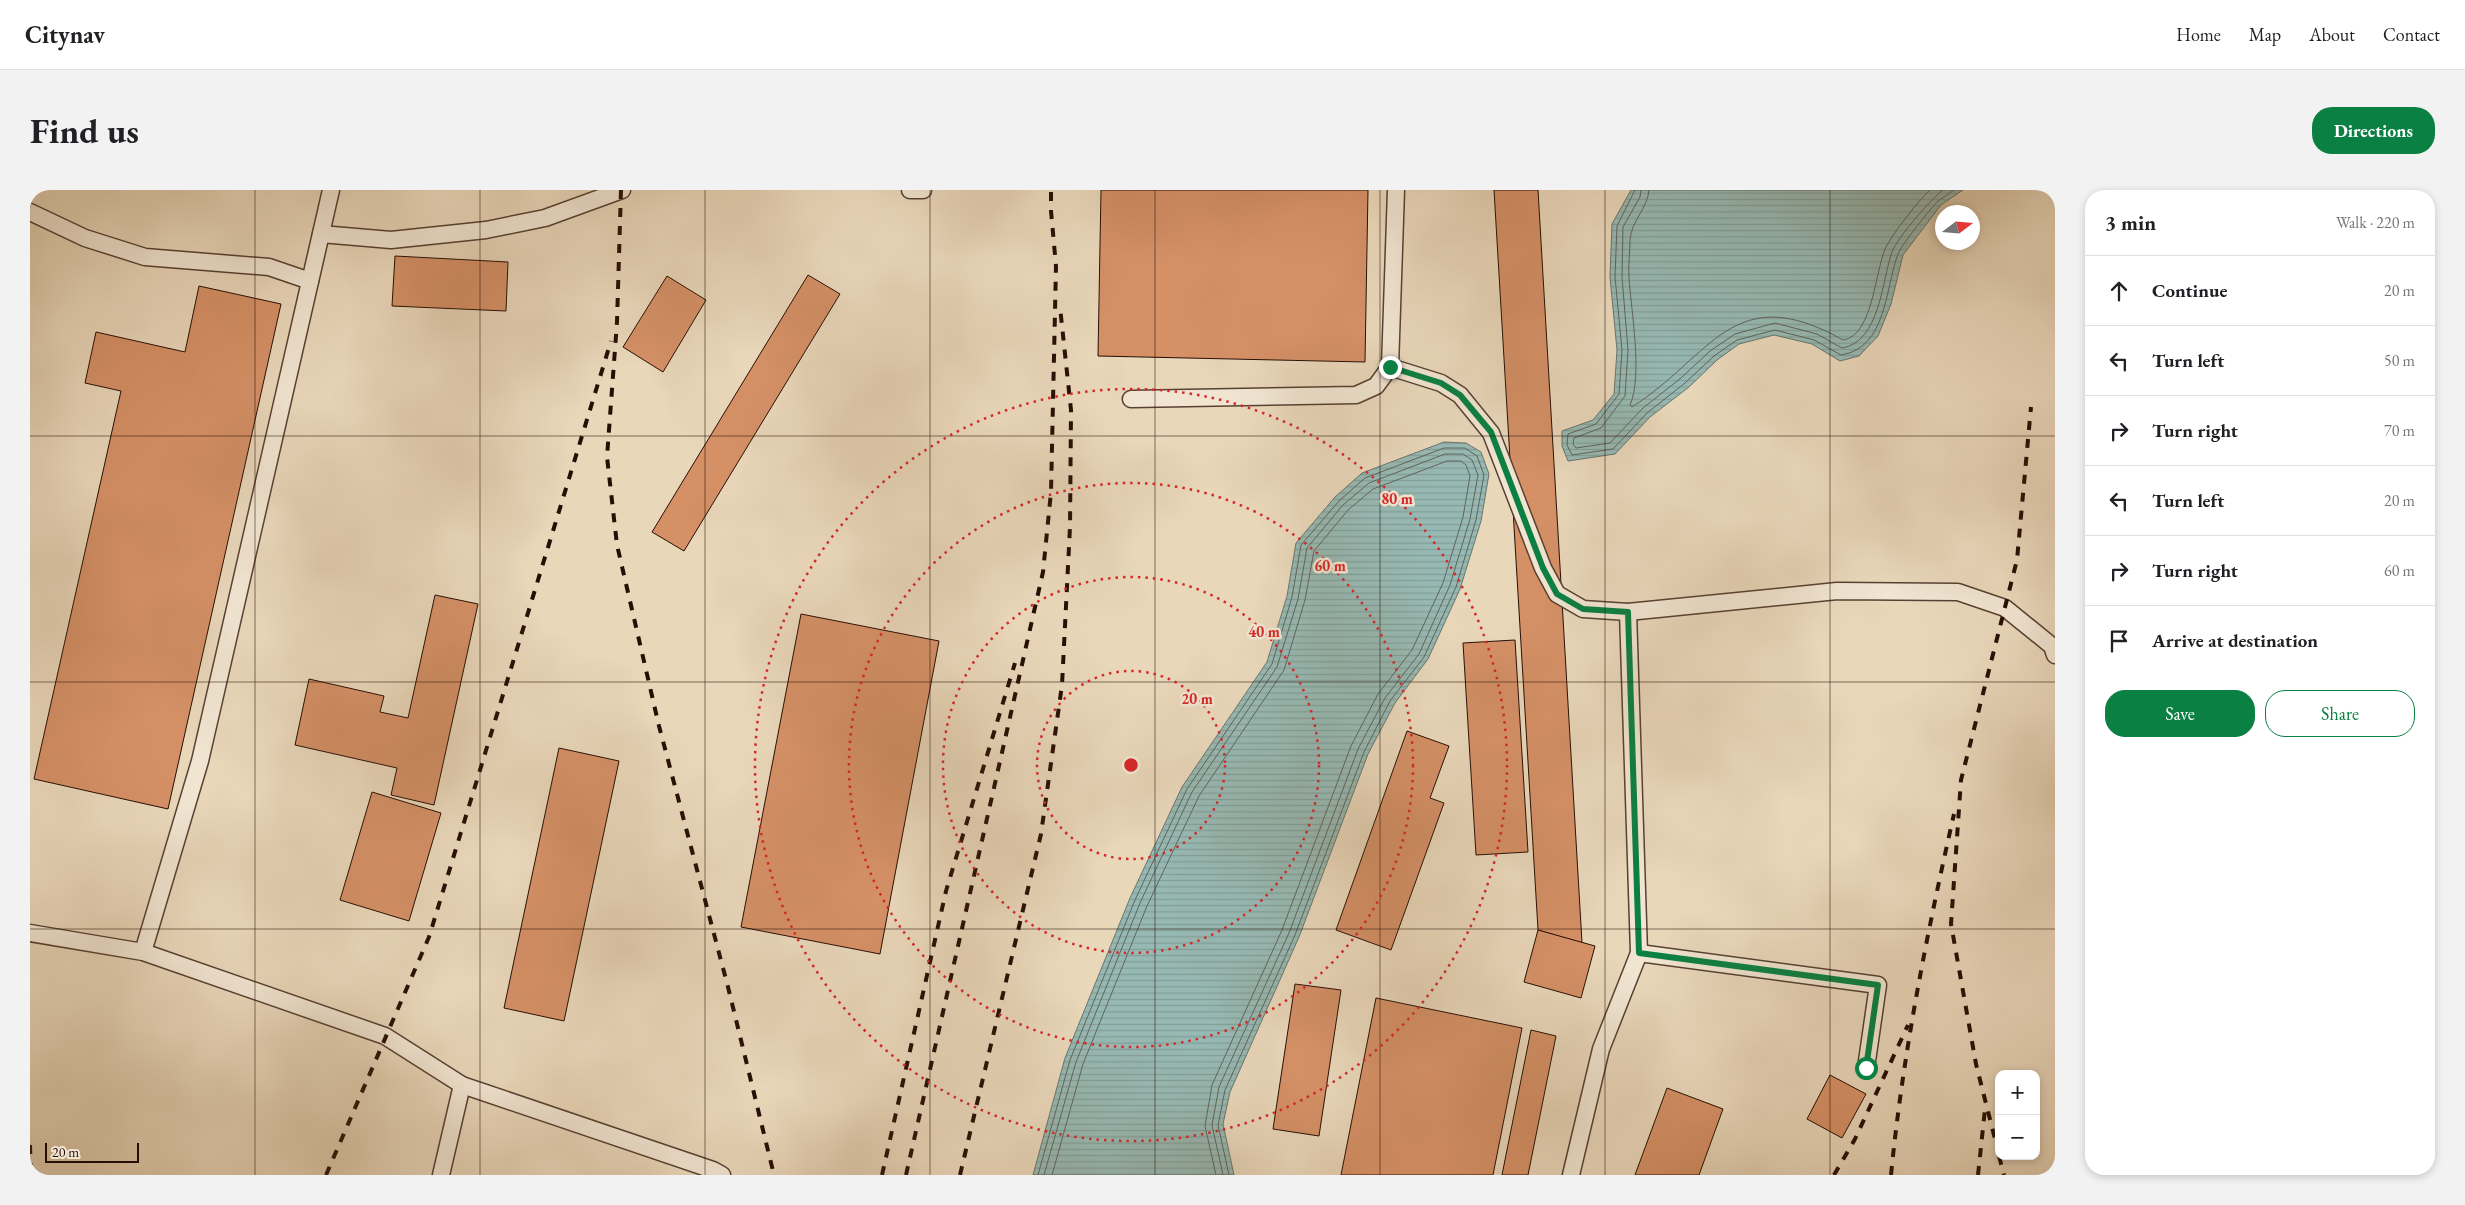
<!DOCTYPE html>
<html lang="en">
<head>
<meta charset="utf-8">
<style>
	:root { --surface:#fff; --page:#f2f2f2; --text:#202124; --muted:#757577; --line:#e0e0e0; --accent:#0b8043 }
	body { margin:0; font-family:"EB Garamond",serif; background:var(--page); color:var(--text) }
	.controls { position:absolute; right:15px; bottom:15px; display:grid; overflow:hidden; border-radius:10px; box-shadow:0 2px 8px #0003 }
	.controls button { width:45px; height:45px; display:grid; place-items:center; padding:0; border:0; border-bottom:1px solid var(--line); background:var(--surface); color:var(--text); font:25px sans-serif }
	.compass { position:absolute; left:1905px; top:15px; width:45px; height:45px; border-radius:50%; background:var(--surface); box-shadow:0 2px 8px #0003; rotate:74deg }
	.scale { position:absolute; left:15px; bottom:12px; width:94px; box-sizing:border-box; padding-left:5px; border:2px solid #270e05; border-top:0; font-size:14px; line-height:18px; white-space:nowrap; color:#270e05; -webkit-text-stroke:4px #f1e5d2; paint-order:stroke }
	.stop { position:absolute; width:15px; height:15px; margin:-11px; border:4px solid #0b8043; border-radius:50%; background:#fff }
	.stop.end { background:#0b8043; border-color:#fff; box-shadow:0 1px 5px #0008 }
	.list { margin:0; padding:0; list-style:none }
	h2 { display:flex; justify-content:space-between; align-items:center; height:65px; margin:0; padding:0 20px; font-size:21px }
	h2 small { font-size:16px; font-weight:400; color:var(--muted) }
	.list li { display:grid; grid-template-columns:32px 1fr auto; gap:15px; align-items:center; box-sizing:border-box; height:70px; padding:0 20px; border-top:1px solid var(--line) }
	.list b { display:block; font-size:19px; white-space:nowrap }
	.list em { font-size:16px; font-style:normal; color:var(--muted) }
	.actions { display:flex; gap:10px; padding:15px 20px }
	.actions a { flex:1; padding:11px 0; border:1px solid var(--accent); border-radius:20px; text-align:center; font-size:18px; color:var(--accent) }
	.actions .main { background:var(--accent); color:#fff }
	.icon { flex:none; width:28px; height:28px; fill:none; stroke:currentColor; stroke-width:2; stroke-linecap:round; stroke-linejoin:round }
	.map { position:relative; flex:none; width:2025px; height:985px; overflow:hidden; border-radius:20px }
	header { display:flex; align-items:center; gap:30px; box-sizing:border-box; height:70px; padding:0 25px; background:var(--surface); border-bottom:1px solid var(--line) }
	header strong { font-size:24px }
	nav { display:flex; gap:28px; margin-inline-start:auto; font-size:18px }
	.intro { display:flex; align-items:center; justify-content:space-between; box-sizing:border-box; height:120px; padding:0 30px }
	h1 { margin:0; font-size:35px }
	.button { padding:12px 22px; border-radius:20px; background:var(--accent); color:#fff; font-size:18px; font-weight:700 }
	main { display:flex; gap:30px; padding:0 30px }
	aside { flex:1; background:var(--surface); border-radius:20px; box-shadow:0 2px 8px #0003 }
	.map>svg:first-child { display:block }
	.water { fill:url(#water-rules); stroke:#6a756d }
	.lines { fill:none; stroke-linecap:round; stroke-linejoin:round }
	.shore { stroke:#5f645c; stroke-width:1 }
	.building { fill:#d59066; stroke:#270e05 }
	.service-casing { stroke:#584032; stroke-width:19 }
	.service { stroke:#f1e5d2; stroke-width:16 }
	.rail { stroke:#270e05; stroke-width:4; stroke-dasharray:9 9; stroke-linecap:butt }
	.route { stroke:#0b8043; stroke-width:6 }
	.grid { fill:none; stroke:#270e05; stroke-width:1; stroke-opacity:0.55 }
	.ring { fill:none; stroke:#d62828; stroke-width:2.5; stroke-dasharray:2.5 5 }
	.centre { fill:#d62828; stroke:#f1e5d2; stroke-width:2.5 }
	.ring-label { font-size:15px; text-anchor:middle; font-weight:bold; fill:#d62828; stroke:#f1e5d2; stroke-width:5; stroke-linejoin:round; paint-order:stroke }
</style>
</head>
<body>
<header>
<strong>Citynav</strong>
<nav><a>Home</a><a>Map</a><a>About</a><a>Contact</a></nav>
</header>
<div class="intro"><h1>Find us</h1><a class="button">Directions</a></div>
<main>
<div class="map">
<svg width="2025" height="985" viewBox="0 0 2025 985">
	<defs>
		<pattern id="water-rules" width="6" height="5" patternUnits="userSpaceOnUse" patternTransform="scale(1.25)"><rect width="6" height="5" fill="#97b9b3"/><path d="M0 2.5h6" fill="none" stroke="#829e98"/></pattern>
	</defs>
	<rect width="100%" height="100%" fill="#e9d7ba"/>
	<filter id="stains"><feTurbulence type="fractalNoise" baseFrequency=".004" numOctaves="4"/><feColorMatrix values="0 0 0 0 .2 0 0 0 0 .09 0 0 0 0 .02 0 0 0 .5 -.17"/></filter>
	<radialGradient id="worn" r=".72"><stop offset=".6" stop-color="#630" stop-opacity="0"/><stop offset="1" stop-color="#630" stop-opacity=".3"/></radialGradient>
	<g class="water">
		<path d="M1601,0h332l-22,15 -38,50 -12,49 -13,32 -19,20 -19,5 -28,-17 -38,-9 -35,9 -22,16 -28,27 -39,30 -35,37 -47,7 -6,-15v-15l31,-11 21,-26 3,-44 -7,-73 2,-53z"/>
		<path d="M1414,252l22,1 15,9 8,22 -8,47 -21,68 -32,70 -33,44 -27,51 -69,183 -69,155 -7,32 11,51h-201l32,-117 65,-160 52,-111 85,-125 20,-66 9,-53 39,-46 27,-24z"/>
	</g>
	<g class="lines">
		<g class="shore">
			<path d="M1605,0l-18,36 -2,51 7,73 -3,44 -23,30 -28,10 -1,11 5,10 41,-6 34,-36 38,-30 29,-27 23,-16 38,-10 39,10 27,15c46,-7 44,-67 57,-101 4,-10 32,-45 40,-53 5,-4 11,-7 16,-11"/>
			<path d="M1611,0l-1,7 -17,30 -1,50 6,73 -3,46 -24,32 -27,10 -1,6 3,4 34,-5 33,-35 38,-30 29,-27 25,-17 40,-11 42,11 25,14c38,-6 40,-68 50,-96 5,-14 39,-53 51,-62"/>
			<path d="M1619,0c-1,18 -18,31 -19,50 0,12 -2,25 -1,38 2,32 14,98 1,127l2,2c80,-51 101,-129 211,-67 31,-4 32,-74 44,-95 8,-14 31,-44 43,-55"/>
			<path d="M1008,985l32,-115 65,-160 52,-111 85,-125 20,-67 9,-52 38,-44 26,-23 79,-30h21l12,8 7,19 -8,45 -20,67 -32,70 -34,44 -26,51 -69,183 -70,155 -7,35 11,50"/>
			<path d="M1014,985l32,-113 64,-159 52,-111 85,-125 21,-68 9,-51 36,-43 26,-22 76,-29h18l9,6 6,15 -8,44 -20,66 -31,69 -34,44 -27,51 -69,184 -70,154 -7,38 11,50"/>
			<path d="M1022,985l31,-111 64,-158 52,-110 85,-126 21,-70 9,-49 34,-41 25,-21 74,-28h14l5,4 4,11 -7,41 -20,66 -31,67 -34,44 -27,52 -69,184 -70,155 -7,41 11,49"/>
		</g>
	</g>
	<g class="building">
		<path d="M1071,0h267l-3,172 -267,-6z"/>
		<path d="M1464,0h44l44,753 -44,-13z"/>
		<path d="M365,66l113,6 -2,49 -114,-5z"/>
		<path d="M778,85l32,19 -156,257 -32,-19z"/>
		<path d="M637,86l39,24 -43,72 -40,-25z"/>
		<path d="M169,96l82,18 -113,505 -134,-30 87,-388 -36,-8 11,-51 89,20z"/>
		<path d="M405,405l43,9 -44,201 -43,-10 6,-27 -102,-23 14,-66 75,17 -4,16 28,6z"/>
		<path d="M771,424l138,27 -59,313 -139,-27z"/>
		<path d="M1485,450l13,212 -52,3 -13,-212z"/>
		<path d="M1377,541l42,15 -19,52 14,5 -53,147 -55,-20z"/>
		<path d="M529,558l60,13 -55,260 -60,-13z"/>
		<path d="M342,602l69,21 -32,108 -69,-21z"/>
		<path d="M1508,740l57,16 -14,52 -57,-16z"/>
		<path d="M1265,794l46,6 -22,146 -46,-7z"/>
		<path d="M1346,808l146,30 -29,147h-152z"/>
		<path d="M1501,840l25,6 -28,139h-26z"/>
		<path d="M1800,885l36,19 -24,44 -35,-19z"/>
		<path d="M1637,898l56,21 -24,66h-64z"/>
	</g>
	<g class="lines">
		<g class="service-casing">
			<g id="service">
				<path d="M880,0h13"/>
				<path d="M0,22l55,26 60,19 124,10 41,14"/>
				<path d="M291,44l70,6 95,-10 59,-12 77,-28"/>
				<path d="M1360,177l51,16 19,12 31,38 52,135 14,26 26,15 45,3 209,-21 121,1 47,16 47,38 3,9"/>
				<path d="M1101,209l225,-4 20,-9 14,-19 6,-177"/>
				<path d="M0,743l113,19 242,84 77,49 251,85 9,5"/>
				<path d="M113,762l57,-191 131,-571"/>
				<path d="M1609,763l239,32 -12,83"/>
				<path d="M411,985l21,-90"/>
				<path d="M1541,985l30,-126 38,-96 -11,-341"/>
			</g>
		</g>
		<use href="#service" class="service"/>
		<g class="rail">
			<path d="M591,0l-4,132 -10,135 10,88 42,181 69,261 46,188"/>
			<path d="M0,955l1,30"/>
			<path d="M1969,965l-23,-91 -25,-140 10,-144 56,-220 14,-153"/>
			<path d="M1969,966l5,19"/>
			<path d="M296,985l103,-238 182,-596"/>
			<path d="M852,985l64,-284 69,-228"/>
			<path d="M876,985l137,-603 8,-80 5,-226 -5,-55v-21"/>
			<path d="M930,985l81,-341 21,-149 8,-158 1,-117 -11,-103"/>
			<path d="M1804,985l21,-36 53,-114"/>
			<path d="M1861,985c12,-122 36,-242 63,-361"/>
			<path d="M1948,985l7,-66"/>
		</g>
	</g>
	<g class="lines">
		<path class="route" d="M1360,177l51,16 19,12 31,37 52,136 14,26 26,15 45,3 11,341 239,32 -12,83"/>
	</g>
	<path class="grid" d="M225,0v985M450,0v985M675,0v985M900,0v985M1125,0v985M1350,0v985M1575,0v985M1800,0v985M0,246h2025M0,492h2025M0,739h2025"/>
	<g class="ring">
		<circle cx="1101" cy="575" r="94"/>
		<circle cx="1101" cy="575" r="188"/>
		<circle cx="1101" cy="575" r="282"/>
		<circle cx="1101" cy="575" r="376"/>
	</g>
	<circle cx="1101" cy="575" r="8" class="centre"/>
	<g class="ring-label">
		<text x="1367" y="314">80 m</text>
		<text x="1300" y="381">60 m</text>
		<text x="1234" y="447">40 m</text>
		<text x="1167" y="514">20 m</text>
	</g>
	<rect width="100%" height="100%" filter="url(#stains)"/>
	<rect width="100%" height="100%" fill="url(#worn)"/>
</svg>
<div class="controls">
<button>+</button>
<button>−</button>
</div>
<svg class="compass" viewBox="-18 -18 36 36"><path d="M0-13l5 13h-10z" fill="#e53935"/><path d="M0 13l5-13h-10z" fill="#757577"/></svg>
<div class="scale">20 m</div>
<div class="stop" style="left:1836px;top:878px"></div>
<div class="stop end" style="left:1360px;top:177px"></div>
</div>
<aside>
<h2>3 min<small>Walk · 220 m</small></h2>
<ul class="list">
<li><svg class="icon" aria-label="ahead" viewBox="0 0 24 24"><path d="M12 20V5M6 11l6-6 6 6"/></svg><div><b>Continue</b></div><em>20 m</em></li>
<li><svg class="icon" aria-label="left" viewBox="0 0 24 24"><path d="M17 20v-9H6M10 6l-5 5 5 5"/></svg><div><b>Turn left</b></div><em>50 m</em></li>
<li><svg class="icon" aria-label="right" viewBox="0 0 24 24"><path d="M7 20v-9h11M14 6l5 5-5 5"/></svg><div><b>Turn right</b></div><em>70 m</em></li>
<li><svg class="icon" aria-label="left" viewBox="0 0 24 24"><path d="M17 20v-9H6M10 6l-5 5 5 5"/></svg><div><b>Turn left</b></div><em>20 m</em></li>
<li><svg class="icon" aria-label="right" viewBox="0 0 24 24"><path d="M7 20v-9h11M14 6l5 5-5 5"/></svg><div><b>Turn right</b></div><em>60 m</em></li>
<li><svg class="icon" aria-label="arrive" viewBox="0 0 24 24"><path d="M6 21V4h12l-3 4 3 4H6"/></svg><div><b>Arrive at destination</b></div></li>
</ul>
<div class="actions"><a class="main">Save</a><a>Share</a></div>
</aside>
</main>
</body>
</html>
